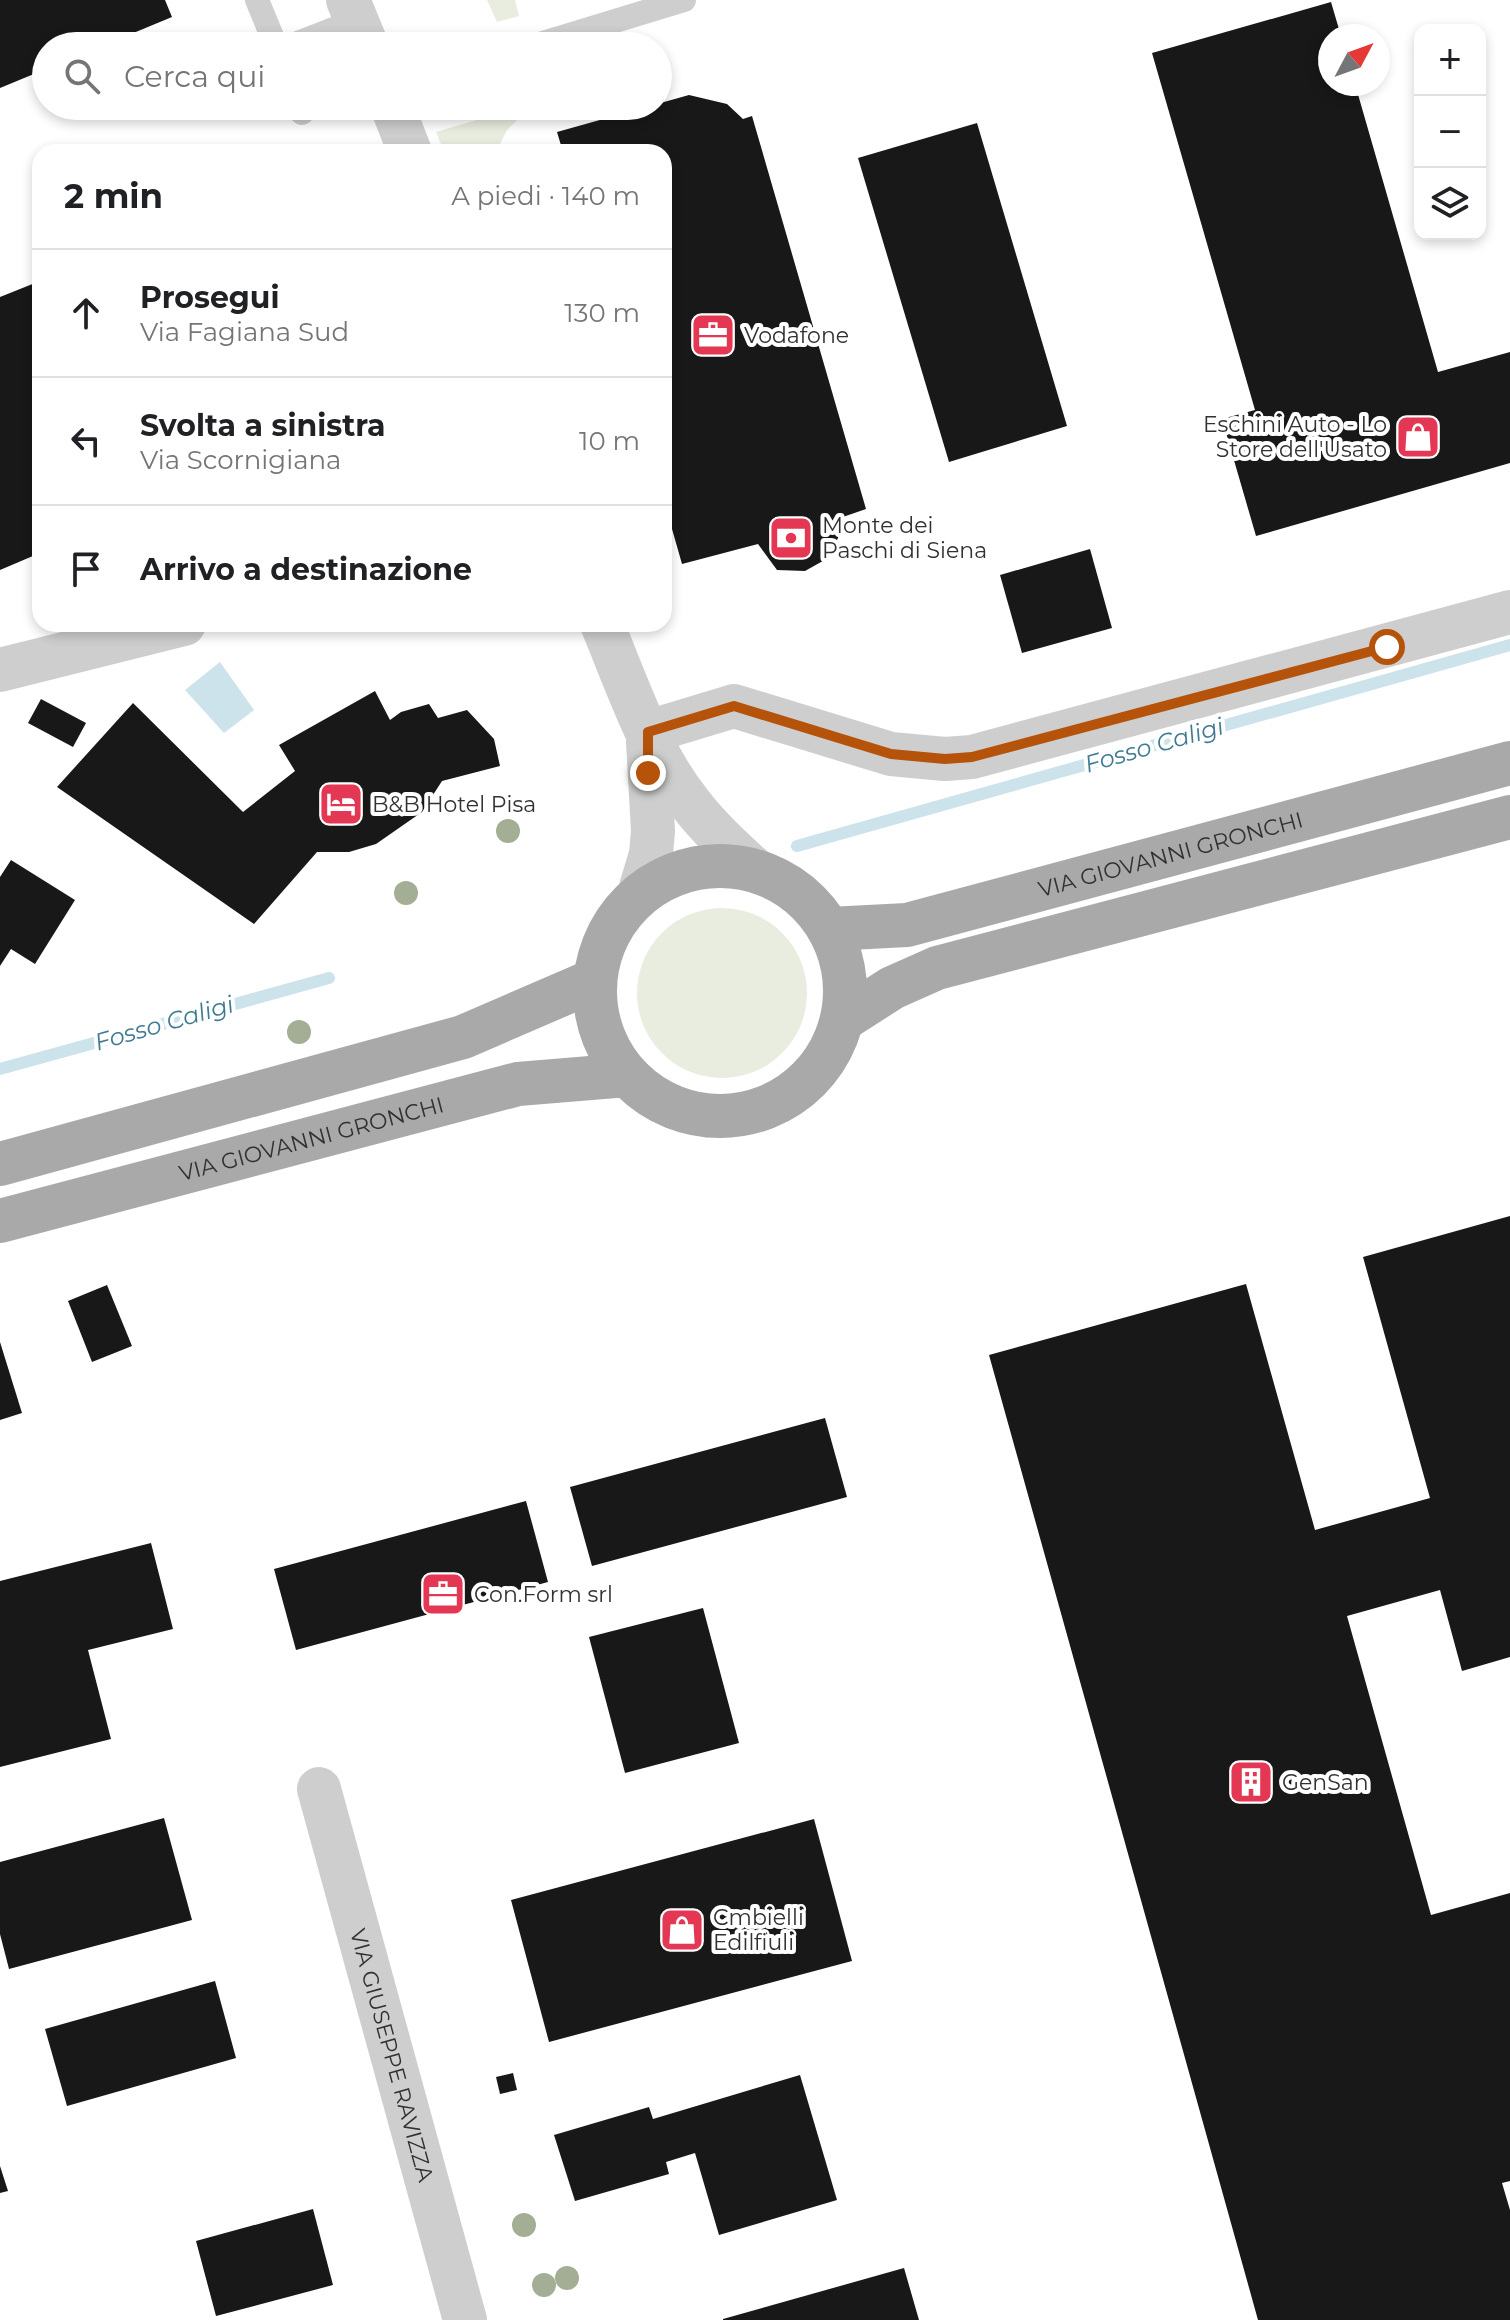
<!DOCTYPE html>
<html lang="it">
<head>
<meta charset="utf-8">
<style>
	:root { --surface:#fff; --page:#f6f6f6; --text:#202124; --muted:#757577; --line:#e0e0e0 }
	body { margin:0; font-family:Montserrat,sans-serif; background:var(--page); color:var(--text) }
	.controls { position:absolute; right:24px; top:24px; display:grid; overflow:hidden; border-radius:16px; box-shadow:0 4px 12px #0003 }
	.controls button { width:72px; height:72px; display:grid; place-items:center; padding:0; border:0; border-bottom:2px solid var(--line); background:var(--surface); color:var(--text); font:40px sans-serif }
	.compass { position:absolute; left:1318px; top:24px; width:72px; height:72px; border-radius:50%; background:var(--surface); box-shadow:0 4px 12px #0003; rotate:49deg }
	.stop { position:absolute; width:24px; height:24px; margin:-18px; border:6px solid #b45309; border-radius:50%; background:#fff }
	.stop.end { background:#b45309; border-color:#fff; box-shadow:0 2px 8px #0008 }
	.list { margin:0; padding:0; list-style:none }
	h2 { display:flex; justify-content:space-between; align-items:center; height:104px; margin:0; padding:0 32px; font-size:34px }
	h2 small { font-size:26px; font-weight:400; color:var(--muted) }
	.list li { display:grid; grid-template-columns:52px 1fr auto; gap:24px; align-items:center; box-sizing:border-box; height:128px; padding:0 32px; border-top:2px solid var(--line) }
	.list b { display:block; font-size:30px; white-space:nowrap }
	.list p { margin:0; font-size:26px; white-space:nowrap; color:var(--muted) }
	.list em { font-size:26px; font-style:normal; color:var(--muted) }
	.icon { flex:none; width:44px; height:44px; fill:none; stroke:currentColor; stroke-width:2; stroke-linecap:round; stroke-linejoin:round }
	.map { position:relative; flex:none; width:1510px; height:2320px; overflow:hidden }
	.search { position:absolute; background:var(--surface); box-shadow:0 4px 12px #0003; left:32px; top:32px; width:640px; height:88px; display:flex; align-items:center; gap:20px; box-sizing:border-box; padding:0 28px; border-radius:44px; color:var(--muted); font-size:30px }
	.panel { position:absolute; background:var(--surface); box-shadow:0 4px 12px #0003; left:32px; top:144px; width:640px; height:488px; border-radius:24px }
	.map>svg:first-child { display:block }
	.green { fill:#e8eddf }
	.water { fill:#cce3ec }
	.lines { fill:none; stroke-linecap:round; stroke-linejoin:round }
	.stream { stroke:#cce3ec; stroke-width:12 }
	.building { fill:#181818 }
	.service { stroke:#cecece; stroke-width:24 }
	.minor { stroke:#cecece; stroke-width:44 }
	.primary { stroke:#a9a9a9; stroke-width:44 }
	.tree { fill:#a3ae95 }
	.route { stroke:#b45309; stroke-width:10 }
	.labels { text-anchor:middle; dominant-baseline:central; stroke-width:8; stroke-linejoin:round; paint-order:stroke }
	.poi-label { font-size:22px; fill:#313131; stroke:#fff; text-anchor:start }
	.street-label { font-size:22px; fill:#313131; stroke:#fff }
	.water-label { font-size:24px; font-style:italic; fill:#3f7a92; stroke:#fff }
</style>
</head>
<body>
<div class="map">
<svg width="1510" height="2320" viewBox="0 0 1510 2320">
	<rect width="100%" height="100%" fill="#fff"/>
	<g class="green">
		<path d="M487,0h28l4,16 -22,6z"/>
		<path d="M520,107l2,8 -15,15 -11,22h-52l-8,-20z"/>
		<circle cx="722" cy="993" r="85"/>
	</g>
	<path class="water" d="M220,662l34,48 -30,23 -39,-43z"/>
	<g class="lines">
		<g class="stream">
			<path d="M797,846l713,-201"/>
			<path d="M0,1069l329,-91"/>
		</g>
	</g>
	<g class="building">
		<path d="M0,0h165l7,17 -70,29h-56v23l-46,19z"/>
		<path d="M1331,2l10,34h-11v48h25l83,288 72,-20v111l-254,73 -34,-117 33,-9 -103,-357z"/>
		<path d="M689,95l38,9 16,15 9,-3 114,393 -26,9v15l-10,24 -25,14 -28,-1 -19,-26 -76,20 -18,-63v-349h-101l-6,-20z"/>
		<path d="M977,123l90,303 -118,36 -91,-304z"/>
		<path d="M40,281v272l-40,17v-273z"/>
		<path d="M1090,549l22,79 -90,25 -22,-78z"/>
		<path d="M375,691l15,29 11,-8 28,-8 9,14 29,-8 27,29 6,27 -58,15 -20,31 -46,32 -27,8h-32l-63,72 -197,-137 76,-84 110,109 52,-41 -16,-26z"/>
		<path d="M41,699l45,24 -13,24 -45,-24z"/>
		<path d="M11,860l64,40 -40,64 -24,-15 -11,17v-89z"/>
		<path d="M1510,1216v441l-48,14 -22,-81 -93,26 84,299 79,-22v288l-8,2 8,27v110h-252l-269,-965 257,-71 69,246 115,-32 -67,-241z"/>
		<path d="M107,1285l25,61 -40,16 -24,-61z"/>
		<path d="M0,1342l22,71 -22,7z"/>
		<path d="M825,1418l22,79 -255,69 -22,-79z"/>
		<path d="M526,1501l22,81 -252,68 -22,-81z"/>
		<path d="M151,1543l22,86 -85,21 23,89 -111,28v-186z"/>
		<path d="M703,1608l36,135 -114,30 -36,-136z"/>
		<path d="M164,1818l28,102 -183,49 -9,-35v-72z"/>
		<path d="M814,1819l38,142 -303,81 -38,-142z"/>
		<path d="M215,1981l21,77 -169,48 -22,-77z"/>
		<path d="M513,2073l4,17 -17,4 -4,-17z"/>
		<path d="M800,2075l37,125 -118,35 -24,-82 -29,9 3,12 -94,27 -21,-66 95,-28 4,12z"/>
		<path d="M0,2166l8,25 -8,2z"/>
		<path d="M313,2209l20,76 -117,31 -20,-75z"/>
		<path d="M904,2268l15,52h-196v-1z"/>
	</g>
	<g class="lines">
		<g class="service">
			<path d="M257,0l19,46"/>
			<path d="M290,46l67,-26"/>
			<path d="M533,46l151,-46"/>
			<path d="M300,106l2,7"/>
		</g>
		<g class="minor">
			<path d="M348,0l19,46"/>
			<path d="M392,106l18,46"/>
			<path d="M602,624c25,60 47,128 88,179 19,25 42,46 65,67"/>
			<path d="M0,670l184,-46"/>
			<path d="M648,732l86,-26 157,48 54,5 27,-2 538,-145"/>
			<path d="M639,894l12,-40 2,-23 -5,-89"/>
			<path id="s1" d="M319,1789l146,531"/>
		</g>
		<g class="primary">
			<circle cx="720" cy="991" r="125"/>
			<path id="s2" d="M830,929l77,-4 603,-162"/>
			<path d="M842,1020l50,-32 45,-20 573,-151"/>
			<path d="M0,1164l463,-127 132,-57"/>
			<path id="s3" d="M0,1221l518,-137 109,-9"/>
		</g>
	</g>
	<g class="tree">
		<circle cx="508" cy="831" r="12"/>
		<circle cx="406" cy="893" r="12"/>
		<circle cx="299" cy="1032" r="12"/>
		<circle cx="524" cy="2225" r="12"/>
		<circle cx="567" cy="2278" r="12"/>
		<circle cx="544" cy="2285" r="12"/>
	</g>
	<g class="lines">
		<path class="route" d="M648,773v-41l86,-26 157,48 54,5 27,-2 415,-110"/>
	</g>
	<defs>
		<g id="office-square" transform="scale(2.3)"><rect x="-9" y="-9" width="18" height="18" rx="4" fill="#e33754" stroke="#fff"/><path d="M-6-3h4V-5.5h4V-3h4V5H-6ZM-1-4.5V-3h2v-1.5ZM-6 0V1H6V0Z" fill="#fff"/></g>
		<g id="shop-square" transform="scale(2.3)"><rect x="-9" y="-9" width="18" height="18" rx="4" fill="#e33754" stroke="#fff"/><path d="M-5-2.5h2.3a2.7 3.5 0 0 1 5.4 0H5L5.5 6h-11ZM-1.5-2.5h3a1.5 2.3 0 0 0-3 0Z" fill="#fff"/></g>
		<g id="bank-square" transform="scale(2.3)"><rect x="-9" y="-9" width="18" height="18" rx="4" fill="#e33754" stroke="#fff"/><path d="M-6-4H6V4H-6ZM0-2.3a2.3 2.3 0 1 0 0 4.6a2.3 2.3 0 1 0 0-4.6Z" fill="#fff"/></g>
		<g id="hotel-square" transform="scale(2.3)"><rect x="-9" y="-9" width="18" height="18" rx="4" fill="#e33754" stroke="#fff"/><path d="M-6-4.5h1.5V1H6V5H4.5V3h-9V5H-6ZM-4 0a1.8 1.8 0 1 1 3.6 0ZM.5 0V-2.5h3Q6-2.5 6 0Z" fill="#fff"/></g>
		<g id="building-square" transform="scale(2.3)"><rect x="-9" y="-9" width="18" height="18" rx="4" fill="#e33754" stroke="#fff"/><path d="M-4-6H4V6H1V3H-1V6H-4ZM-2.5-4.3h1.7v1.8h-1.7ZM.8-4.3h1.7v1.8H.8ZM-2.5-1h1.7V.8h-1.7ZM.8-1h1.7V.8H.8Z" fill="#fff"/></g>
	</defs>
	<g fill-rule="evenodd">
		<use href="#office-square" x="713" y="335"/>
		<use href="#shop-square" x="1418" y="437"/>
		<use href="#bank-square" x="791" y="538"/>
		<use href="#hotel-square" x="341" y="804"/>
		<use href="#office-square" x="443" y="1594"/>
		<use href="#building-square" x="1251" y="1782"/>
		<use href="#shop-square" x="682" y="1930"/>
	</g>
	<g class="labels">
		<g class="poi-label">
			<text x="744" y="335">Vodafone</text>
			<text x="1387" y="424" text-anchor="end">Eschini Auto - Lo<tspan x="1387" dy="25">Store dell'Usato</tspan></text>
			<text x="822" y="525">Monte dei<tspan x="822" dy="25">Paschi di Siena</tspan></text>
			<text x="372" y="804">B&amp;B Hotel Pisa</text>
			<text x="474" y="1594">Con.Form srl</text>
			<text x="1282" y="1782">GenSan</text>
			<text x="713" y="1917">Cmbielli<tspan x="713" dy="25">Edilfiuli</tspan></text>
		</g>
		<g class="street-label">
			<text stroke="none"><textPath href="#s2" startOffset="350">VIA GIOVANNI GRONCHI</textPath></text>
			<text stroke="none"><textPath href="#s3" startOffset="322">VIA GIOVANNI GRONCHI</textPath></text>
			<text stroke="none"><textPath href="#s1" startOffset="276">VIA GIUSEPPE RAVIZZA</textPath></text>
		</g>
		<g class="water-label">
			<text transform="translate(1154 745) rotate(-16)">Fosso Caligi</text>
			<text transform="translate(164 1023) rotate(-16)">Fosso Caligi</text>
		</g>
	</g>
</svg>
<div class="controls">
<button>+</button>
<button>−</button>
<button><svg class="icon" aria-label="layers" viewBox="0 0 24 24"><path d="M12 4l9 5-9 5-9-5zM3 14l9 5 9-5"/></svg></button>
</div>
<svg class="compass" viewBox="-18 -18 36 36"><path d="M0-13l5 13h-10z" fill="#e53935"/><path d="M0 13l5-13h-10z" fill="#757577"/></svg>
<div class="stop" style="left:1387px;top:647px"></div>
<div class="stop end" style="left:648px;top:773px"></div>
<div class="search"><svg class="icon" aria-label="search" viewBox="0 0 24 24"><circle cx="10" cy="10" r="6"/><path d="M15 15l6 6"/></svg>Cerca qui</div>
<section class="panel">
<h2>2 min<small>A piedi · 140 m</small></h2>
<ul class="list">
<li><svg class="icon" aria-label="ahead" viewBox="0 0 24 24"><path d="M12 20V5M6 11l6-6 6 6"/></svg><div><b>Prosegui</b><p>Via Fagiana Sud</p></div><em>130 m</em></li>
<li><svg class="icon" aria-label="left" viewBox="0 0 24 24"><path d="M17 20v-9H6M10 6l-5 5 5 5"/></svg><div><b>Svolta a sinistra</b><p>Via Scornigiana</p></div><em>10 m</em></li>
<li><svg class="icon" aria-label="arrive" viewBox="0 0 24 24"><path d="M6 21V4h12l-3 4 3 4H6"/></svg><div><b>Arrivo a destinazione</b></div></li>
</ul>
</section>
</div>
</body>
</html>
